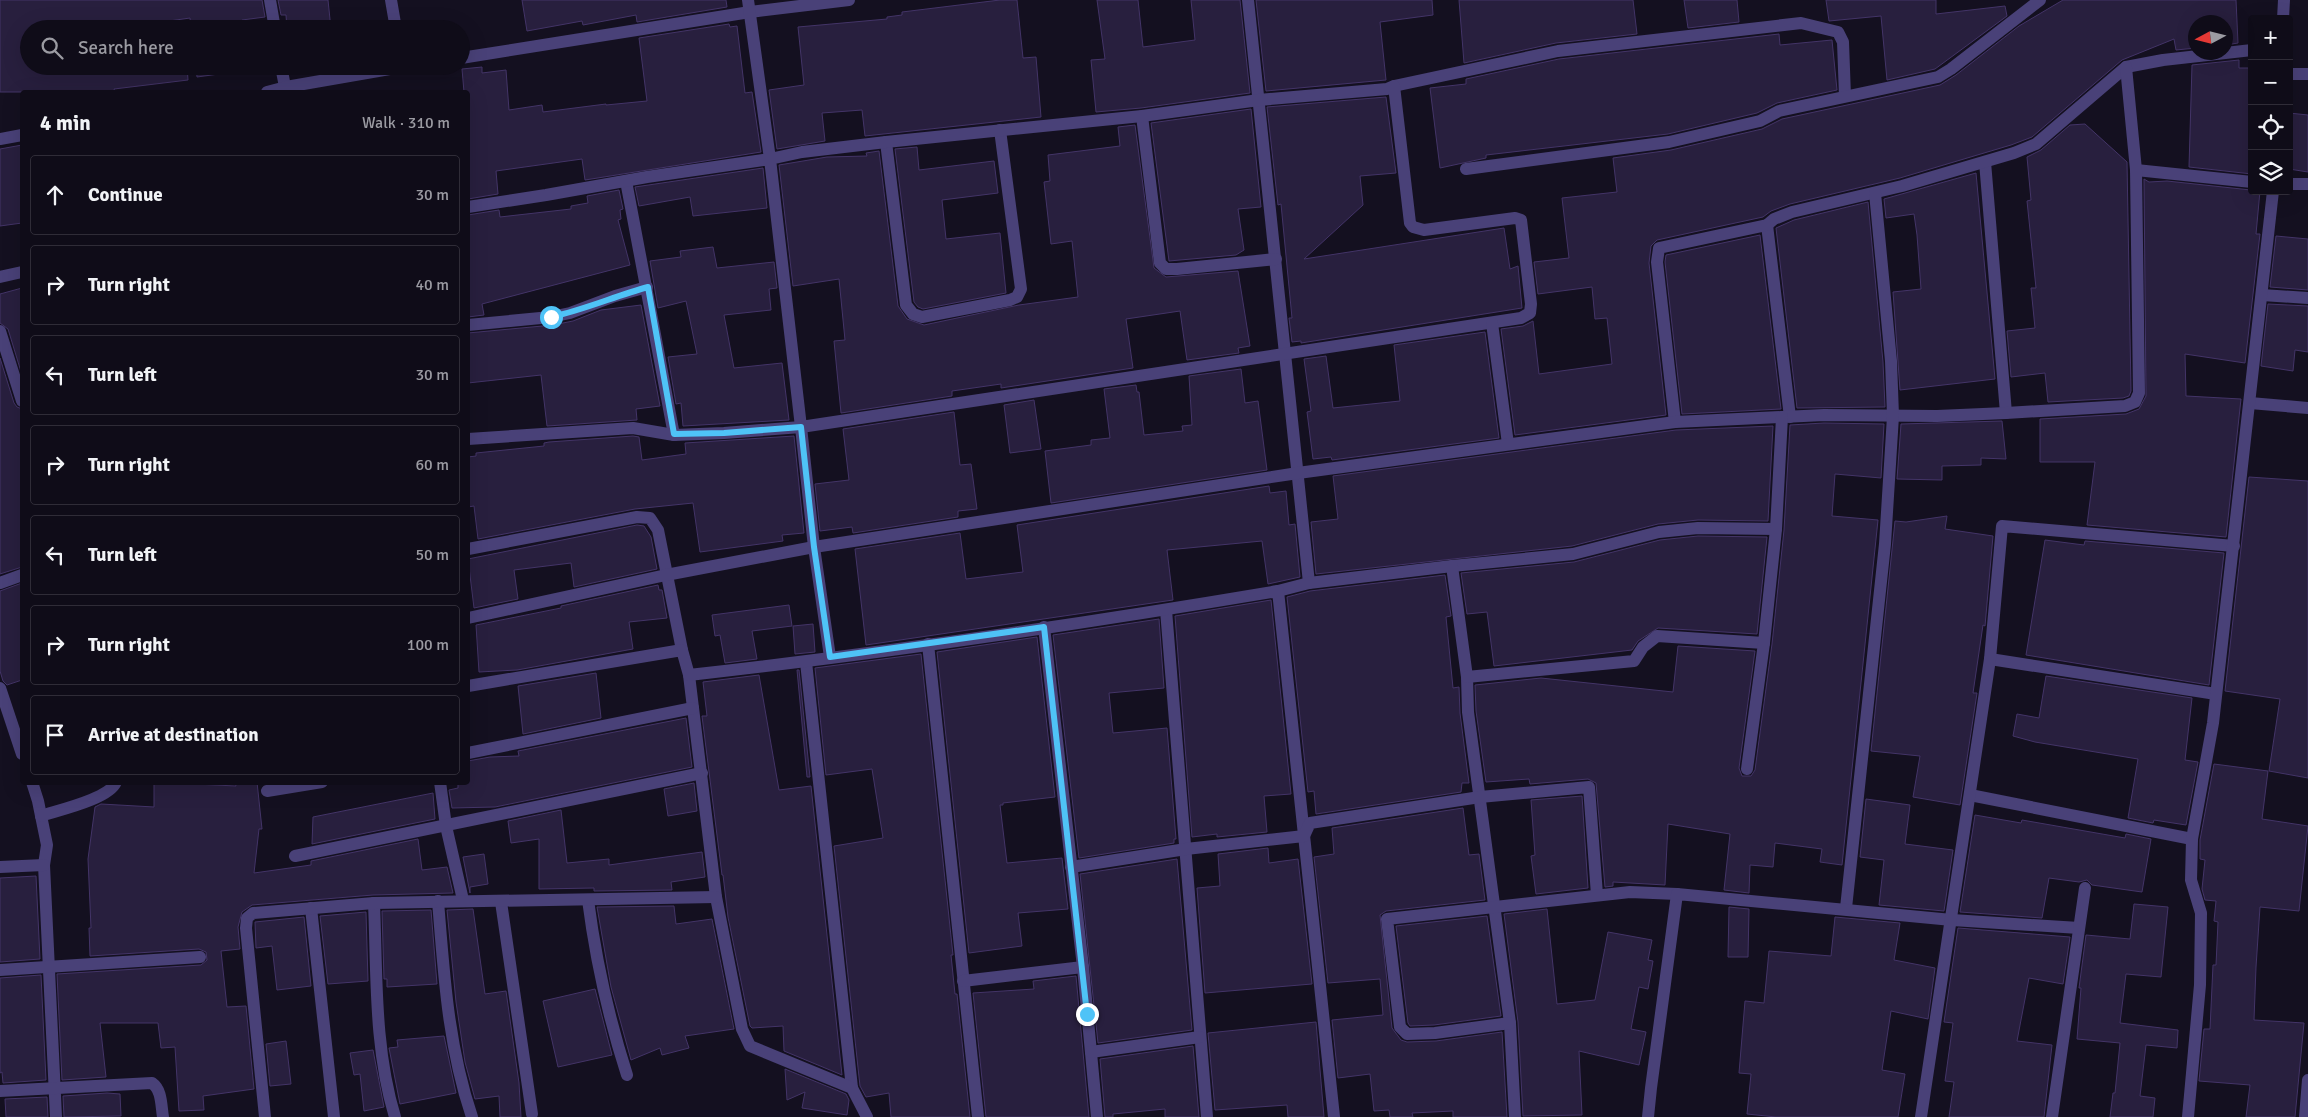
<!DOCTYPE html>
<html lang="en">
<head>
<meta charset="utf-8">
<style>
	:root { --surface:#0f0c18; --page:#1d1a25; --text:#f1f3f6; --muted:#9b9ba2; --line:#2f2c37 }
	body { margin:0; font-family:Signika,sans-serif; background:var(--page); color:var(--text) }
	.controls { position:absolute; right:15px; top:15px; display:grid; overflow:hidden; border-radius:5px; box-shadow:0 5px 20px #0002 }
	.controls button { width:45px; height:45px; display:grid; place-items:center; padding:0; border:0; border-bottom:1px solid var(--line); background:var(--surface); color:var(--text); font:25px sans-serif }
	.compass { position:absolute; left:2188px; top:15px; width:45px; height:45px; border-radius:50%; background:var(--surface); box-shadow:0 5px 20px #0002; rotate:263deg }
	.stop { position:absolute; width:15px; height:15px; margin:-11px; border:4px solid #4fc3f7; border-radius:50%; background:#fff }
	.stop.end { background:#4fc3f7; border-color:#fff; box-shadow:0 1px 5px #0008 }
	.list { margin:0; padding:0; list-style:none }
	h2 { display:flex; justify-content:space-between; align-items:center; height:65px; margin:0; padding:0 20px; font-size:21px }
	h2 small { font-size:16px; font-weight:400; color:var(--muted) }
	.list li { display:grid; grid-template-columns:32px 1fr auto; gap:15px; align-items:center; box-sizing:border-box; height:80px; margin:0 10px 10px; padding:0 10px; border:1px solid var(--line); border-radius:5px }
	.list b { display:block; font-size:19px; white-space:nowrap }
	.list em { font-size:16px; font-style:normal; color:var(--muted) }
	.icon { flex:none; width:28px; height:28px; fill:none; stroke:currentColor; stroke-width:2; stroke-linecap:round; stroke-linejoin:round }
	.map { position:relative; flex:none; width:2308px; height:1117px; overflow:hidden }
	.search { position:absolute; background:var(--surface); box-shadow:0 5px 20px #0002; left:20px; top:20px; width:450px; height:55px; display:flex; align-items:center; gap:12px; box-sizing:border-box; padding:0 18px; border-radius:28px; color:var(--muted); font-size:19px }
	.panel { position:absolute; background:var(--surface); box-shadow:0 5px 20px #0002; left:20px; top:90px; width:450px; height:695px; border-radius:5px }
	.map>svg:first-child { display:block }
	.building { fill:#281f3e; stroke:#433467 }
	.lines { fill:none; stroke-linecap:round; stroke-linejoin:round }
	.minor { stroke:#494178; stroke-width:12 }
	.route { stroke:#4fc3f7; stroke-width:6 }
</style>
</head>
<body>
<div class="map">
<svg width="2308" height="1117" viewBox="0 0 2308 1117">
	<rect width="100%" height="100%" fill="#141020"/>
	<g class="building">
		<path d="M0,0h262l3,17 -23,3 1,9h-52l-1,-11 -56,8v3h-105v37h158l1,14 -74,9 1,3h-115z"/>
		<path d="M278,0h50l3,29h-44l-1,-14h-5z"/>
		<path d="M522,0h204l1,7 -90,15 -1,-7 -53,10 -1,-4 -55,10z"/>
		<path d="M1000,0h17l6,58 13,-1 5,60 -176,19 -3,-26 -40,3 3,28 -48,8 -8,-59 35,-5 -6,-58 89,-8v-2l15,-2v-3z"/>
		<path d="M1097,0h41l5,47 52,-7 -4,-40h49l10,93 -109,15 -45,4 -5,-52 14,-1z"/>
		<path d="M1256,0h176l1,15 -53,7 6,58 -120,11z"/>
		<path d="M1459,0h174l4,34 -81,9 -92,20z"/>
		<path d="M1684,0h53l2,22 -51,6z"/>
		<path d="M1826,0h110v14l69,-8 2,10 -72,53 -48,11 -6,-64 -52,5z"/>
		<path d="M2063,0h173l2,43 -12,2v-23h-30v26l-20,2 -2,-11 -52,21 -90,77 -21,8 -111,33 -110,26 -19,7 -8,6 -106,23 -6,6 -2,17 17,152 -151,20 -14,-106 22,-3 10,-5 6,53 73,-10 -5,-46 -12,1 -3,-32 -54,7 -4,-32 35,-4 -7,-60 55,-6 -4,-34 58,-8 91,-21 20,-10 158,-34 16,-10 63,-49z"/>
		<path d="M729,24l1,3 7,-1 8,67 7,-1 9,60 -176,28 -3,-21 -86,12 2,23 -30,5v-107h-4l-2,-23 20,-2v6l24,-3 3,40 33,-5 1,7 63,-8v1l41,-4 -8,-63z"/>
		<path d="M1779,34l1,11 52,-5 5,50 -60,13 -20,10 -89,21 -182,21v3l-46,10 -10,-80 36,-4v-5l93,-20z"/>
		<path d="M2239,60v8h13v106l-63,-7 3,-102z"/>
		<path d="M196,66h52v4l-51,7z"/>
		<path d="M1386,97l10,76 -36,3 3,29 -59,54 200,-31 6,41 8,-3 4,42 -221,35v-2l-9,1 -3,-24h3l-11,-114 -3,1 -11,-98z"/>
		<path d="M1251,109l10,98 -23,2 6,41 -8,5 -67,6 -18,-138z"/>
		<path d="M2289,113l19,2v57l-19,-3z"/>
		<path d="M2085,124l42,38 4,229 -2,5 -6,2 -75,4 -3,-29 -34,4 -4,-46 28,-3 -4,-40h5l-9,-87 4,-1 -4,-43 14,-7 29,-25z"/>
		<path d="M1135,125l19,143 12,9 72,-6 12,75 -12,2 1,5 -52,7 -7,-49 -54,8 7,49 -132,20v-4l-49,7v5l-111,17 -7,-72 11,-1 -6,-61 -46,7 -14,-121 48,-8 40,-1 -1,-3 13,-2 19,155 9,13 17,6 95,-20 59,-8 -6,-56 -21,3 -7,-62 6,-1 -2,-26 72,-9 -2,-19z"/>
		<path d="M22,145v78l-22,3v-77z"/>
		<path d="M917,147l2,23 75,-9 4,32 -56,7 4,39 54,-6 6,60 -83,16 -5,-2 -4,-5 -19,-153z"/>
		<path d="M763,168l4,40 -74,8 -3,-19 -51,9 -4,-19z"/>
		<path d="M1976,173l19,206 -95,11 -7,-98 28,-3 -4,-54 -3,-21 -28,4 -2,-19z"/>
		<path d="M2144,179l5,3 18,-1 93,10 -4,43h4l-15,129 -60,-9 1,42 55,3 -15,138 -139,-12 8,-63h-55v-43l86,-5 13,-5 7,-13z"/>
		<path d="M619,190l4,19 -3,1 1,9 -3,1 12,45 -148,39 2,11 -16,2v-102l31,-5 1,7 71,-8v-3l17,-3 -1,-7z"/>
		<path d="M1868,202l15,160 2,45 -88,1 -21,-180 18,-8z"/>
		<path d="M1760,235l21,174 -99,5 -17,-152 1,-7z"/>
		<path d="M2276,236l32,3v51l-38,-3z"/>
		<path d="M713,247l4,21 57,-6 3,26 -8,1 2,21 -47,5 10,53 48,-5 7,57 -106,6 -2,-23 -5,1 -8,-47 29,-3 -11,-53 -28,7 -8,-47 31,-4 -1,-6z"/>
		<path d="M22,288v87l-14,-46 -8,-6v-29z"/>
		<path d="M2268,304l40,2v46l-13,-2 -2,21 -32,-5z"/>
		<path d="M641,305l19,101 -24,3 1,11 -90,6 -6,-51 -73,8v-50l85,-8 20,-4 28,-11z"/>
		<path d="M1485,332l14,106 -167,22 -1,-3 -18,2 -6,-47 4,-1 -7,-52 22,-3 7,52 67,-7 -6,-56z"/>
		<path d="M0,358l14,45 3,4 5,2v158l-22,7z"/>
		<path d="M1241,369l4,34 13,-2 9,69 -216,33 -6,-52 46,-6v-5l19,-2 -6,-49 32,-4 1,7h2l5,43 39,-4 -1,-5 10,-1 -3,-49z"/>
		<path d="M1034,400l7,49 -31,4 -6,-48z"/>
		<path d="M954,412l6,53 11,-1 6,45 -19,2v6l-105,16 -1,-6 -32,4 -5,-47 34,-4 -6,-51z"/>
		<path d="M2002,421l4,38 -25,-1v7l-39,1v14l-45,-1 4,-55z"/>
		<path d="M1824,423l60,1 -3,54 -46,-4 -3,42 46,4 -36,345 -22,-3 2,-13 -47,-6 -2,24 -23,-2 -1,28 -25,-3 6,-56 -62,-10 -3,61 -52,-3v4l-8,1 -9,-104 -8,-4 -58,5 -1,-5 -43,3 -10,-71 -1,-26 66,-7 132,14 5,-46 77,5 -16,117 3,8h9l4,-6 17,-126 12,-114 6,-105z"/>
		<path d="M1773,426l-5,95 -70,-1 -40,4 -86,22 -256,28 -5,-52 27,-3 -5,-43 343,-46z"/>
		<path d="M633,436l6,1 3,23 44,-6 -1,-11 109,-7 10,97 -22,2 1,6 -83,11 -7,-49 -58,6 -157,30 -4,-33 -6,1v-50l8,-1v-3l68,-7v-3l5,-1z"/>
		<path d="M2249,477l59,4v297l-39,-7 11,-72 -55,-8z"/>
		<path d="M1269,486l1,7 16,-2 3,34 6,-1 5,53 -32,7 -6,-43 -95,9 6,50 -307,45 -11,-96 105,-16 6,46 57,-7 -6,-47z"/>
		<path d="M1947,516l-2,13 48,7 -8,90 -2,-1 -10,68h4l-17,112 -47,-8 7,-41 -49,-5 24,-230 11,1z"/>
		<path d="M637,525l7,1 7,11 6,32 -83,18 -3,-24 -57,7 4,29 -44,9 -6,-49z"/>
		<path d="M1698,536l69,1 -10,97 -99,-6 -20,13 -6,9 -138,16 -7,-54 -20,2 -6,-41 113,-11 86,-22z"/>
		<path d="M2045,540l31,4 8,1 1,-4 139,12 -15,132 -183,-30z"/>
		<path d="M1445,575l6,41 -5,1 7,71 6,-1 1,26 9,70h-7l-1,9 -145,22 -2,-23 -6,1 -21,-195 23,-6z"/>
		<path d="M22,583v97l-15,5 -4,-4 -3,-10v-80z"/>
		<path d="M658,585l1,5h3l5,28 -38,4 4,27 -116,21 -38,2 -3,-47 85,-17v-2z"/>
		<path d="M1271,600l20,194 -27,2 3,36 -50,5v-3l-25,3 -17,-221z"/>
		<path d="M789,605l3,21 -40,5 5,28 -32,4 -5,-28 -5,1 -3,-21z"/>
		<path d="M1159,619l5,69 -55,5 4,40 54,-5 9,111h-2v4l-95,15 -26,-223z"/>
		<path d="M813,624l2,28 -20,2 -2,-28z"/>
		<path d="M1037,637l18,160 -52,6v2h-3l7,58 55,-5 6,51 -50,4 4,33 -53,7 -32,-301z"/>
		<path d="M921,654l32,301h-2l4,39h2l13,123h-79l-2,-24 -23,4 -6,-11 -26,-240 49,-8 -11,-69 -46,6 -11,-107z"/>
		<path d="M797,670h2l11,107h-3z"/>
		<path d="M596,673l5,45 -78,16 -5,-48z"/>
		<path d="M759,675l20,115 32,-4 31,289 -58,-24 -1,-25 -31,2 -2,-2 -22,-109 -5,-42h-1l-20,-159h5l-4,-34z"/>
		<path d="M2046,676l146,22 -7,62 13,2 -12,63 -32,-5 -1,3 -25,-5 10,-59 -103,-17 -22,-6 4,-22 22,4z"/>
		<path d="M686,718l6,49 -197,40 -43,1 -3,-18 9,-2v-6h10v-21l22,-4 29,-1 -1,-5z"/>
		<path d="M2214,764l54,7 -6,48 46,7 -9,85 -39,-4 -4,60 -2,53 50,3 -9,94h-49l4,-32 -51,-4 5,-52h6l3,-64h3l2,-43 -4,-1 2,-20 -11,-1 -3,-11 3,-29 -5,-1v-19z"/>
		<path d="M154,782l82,4 -1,-4h22l5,47h-3l-5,44 57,-8v-4l107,-22 4,31 25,-3 6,26 -80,2 -121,10 -10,7 -4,15 2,22 -19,2 6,56 19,-1 8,83 -51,7 1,14 -25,1 -4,-64 -14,1 -3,-25h-58l6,54 -44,3 -5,-106 144,-9 6,-5 -1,-8 -7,-3 -109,7 -1,-28h2l-3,-69 7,-52 6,-3 53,3z"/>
		<path d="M694,783l3,28 -29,5 -4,-27z"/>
		<path d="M433,793l2,26 -123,25 1,-27z"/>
		<path d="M1582,796l6,92 -52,6 -5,-38 4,-1 -4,-55z"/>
		<path d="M1866,799l44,6 -5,39 48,6 -9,61 -65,-6 5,-45 -24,-3z"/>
		<path d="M1463,808l6,47 10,-1 6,46 -99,11 -6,4 12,113 9,12 6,2 29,-1 66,-9 5,85h-54v-6l-41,2 1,4h-23l-1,-7 -15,1 -4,-37 -32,4 -6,-58 51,-5 -3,-36 -52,4 -14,-126 20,-3 -2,-26z"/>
		<path d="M561,810l6,53 42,-4v6l93,-13 3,25 -34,5 1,8 -78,1v-3l-55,1v-50l-28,4 -3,-22z"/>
		<path d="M1975,815l46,8 1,-3 103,18 1,-4 25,5 -9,53 -50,-7 -5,-5 -8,2 -30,-4 -7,40 -82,-6z"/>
		<path d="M1268,848l1,15 29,-4 14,125 -107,9 -8,-105 23,-2 -2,-32z"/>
		<path d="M484,854l4,30 -18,3v6l-7,-36z"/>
		<path d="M1177,859l15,171 -94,13 -18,-169z"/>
		<path d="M36,876l4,83 -40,3v-84z"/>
		<path d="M2134,904l34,3 -7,70 -35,-3 -6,49 58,7 -1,18 -31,-3 -6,51 15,2 -2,19h-43l3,-24h2l5,-50 -43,-4 4,-51h-2l7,-53 44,4z"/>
		<path d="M674,906l2,18 36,-5 22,110 -49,7 4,12 -27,7 -2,-7 -29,12 -20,-73 -14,-80z"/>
		<path d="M1729,907l20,2 -1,48h-20z"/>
		<path d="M473,909l12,85 21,-3 13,92 2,34h-21l-1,-21 -24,3 -10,-37 -9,-60 -9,-92z"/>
		<path d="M1547,909l10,95 38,-4 13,-68 44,8 -4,20 5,1 -5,28 -9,-2 -8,42 15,3 -7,33 -60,-14 3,64 -59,1 -5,-94 -14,-108z"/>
		<path d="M431,910l6,74 -50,3v-8h-3l-2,-68z"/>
		<path d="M366,912l2,69 -40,3 -8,-68z"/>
		<path d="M1487,916l14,100 -67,9 -24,1 -2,-3 -12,-97z"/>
		<path d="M304,917l7,69 -34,4 -5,-44 -16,2 -1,-26z"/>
		<path d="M1835,917l65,6 -6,37 41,8 -7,51 -37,-8 -9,59 23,4 -7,43h-122l-29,-3 4,-40 -12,-1 6,-72 19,2 5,-52 62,5z"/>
		<path d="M1958,928l112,9 -7,47 -34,-6 -12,63 35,4 -8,72h-95l5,-35 -9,-1 8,-58 -9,-1z"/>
		<path d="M41,975l5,105 -43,3 -1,-11 -2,1v-95z"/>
		<path d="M1076,976l13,141h-103l-13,-124 61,-4 -1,-8z"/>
		<path d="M595,989l17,66 -54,12 -15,-66z"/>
		<path d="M1316,1022l8,95h-36l-1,-12 -72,5 -7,-77z"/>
		<path d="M444,1036l12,57 -56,11 -11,-56 9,-1 -1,-7z"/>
		<path d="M286,1041l5,43 -21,2 -4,-42z"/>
		<path d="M1193,1046l6,71h-34v-8l-52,5v3h-8l-5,-58z"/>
		<path d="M373,1050l11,57 -20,4 -4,-37 -6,1 -4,-22z"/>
		<path d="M785,1069l61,25 3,6 -2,15 -45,-7 3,-16 -18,8z"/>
		<path d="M107,1093l13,1 1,22 -57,1 -1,-21z"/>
		<path d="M47,1097l1,20h-42l-1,-18z"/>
	</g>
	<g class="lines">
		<g class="minor">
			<path d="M270,0l5,29"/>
			<path d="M391,0l5,29"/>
			<path d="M1248,0l61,583"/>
			<path d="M2283,19l1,-19"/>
			<path d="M461,58l289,-46 99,-12"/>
			<path d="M281,66l5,26"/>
			<path d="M2289,74h19"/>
			<path d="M1394,86l164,-35 243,-28 37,9 5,10 2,54"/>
			<path d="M267,92l19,-5 121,-21"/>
			<path d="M1142,116l18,147 6,6h11l99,-10"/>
			<path d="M0,139l22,-4"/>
			<path d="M886,142l20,163 7,9 9,3 88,-17 7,-3 4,-8 -21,-159"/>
			<path d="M1985,162l21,251"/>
			<path d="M1466,169l203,-27 91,-21 19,-10 159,-34 13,-8 89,-69"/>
			<path d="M2136,170l116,12"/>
			<path d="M626,181l48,254"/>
			<path d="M2289,184h19"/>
			<path d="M468,207l78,-12 101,-18 123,-18 32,-7 84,-10 256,-26 117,-16 128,-11 7,-3 16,137 3,4 11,3 91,-12 6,2 10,84 -1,9 -9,5 -720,109 -31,-268 -22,-159"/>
			<path d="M1767,225l23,192"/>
			<path d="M0,277l22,-5"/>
			<path d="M2262,295l46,3"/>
			<path d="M1492,323l16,121"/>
			<path d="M468,325l83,-8 19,-4 45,-17 32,-9"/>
			<path d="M0,331l22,70"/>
			<path d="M2250,403l58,5"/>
			<path d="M1675,422l-18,-160 2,-14 108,-23 7,-6 18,-7 110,-26 112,-33 22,-9 90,-77 37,-7 89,-10"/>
			<path d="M468,439l165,-11 41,7 50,-2 77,-6 13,120 16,110"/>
			<path d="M468,549l169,-32 13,1 8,12 24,120"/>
			<path d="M1452,566l121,-12 86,-22 39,-4 78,1"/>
			<path d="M0,583l22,-8"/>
			<path d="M1278,591l31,-8 143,-17 15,111 1,35 42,311 5,94"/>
			<path d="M1166,610l41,507"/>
			<path d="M468,618l198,-43 148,-28 484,-74 377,-51 149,-7 113,1 69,-3 119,-7 10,-4 4,-9 -3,-223 -10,-103"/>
			<path d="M1044,627l39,340 14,150"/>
			<path d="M928,644l50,473"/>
			<path d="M1990,659l226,35"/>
			<path d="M806,662l46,426"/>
			<path d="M689,675l27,222 26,132 8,17 102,42 15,29"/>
			<path d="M1467,677l167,-16 9,-14 14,-11 107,7"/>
			<path d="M468,686l214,-36 7,25c196,-22 393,-51 589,-84l56,526"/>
			<path d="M0,688l22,66"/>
			<path d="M468,753l225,-45"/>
			<path d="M1747,769l17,-126 12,-114 6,-112"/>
			<path d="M32,782l6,19 9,44 -3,20 12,252"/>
			<path d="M440,782l6,44 17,74"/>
			<path d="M267,791l55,-9"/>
			<path d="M1970,795l222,44"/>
			<path d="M41,816c18,-6 68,-17 75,-34"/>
			<path d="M295,856l407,-83"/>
			<path d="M0,867l44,-2"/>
			<path d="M1071,867l115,-18 118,-13 6,-13 170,-26 109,-10 8,108"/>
			<path d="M588,900c8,62 20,116 39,175"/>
			<path d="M438,901c6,74 10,145 34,216"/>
			<path d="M501,902l31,212"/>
			<path d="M374,903c3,71 0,145 21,214"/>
			<path d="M311,908l23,209"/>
			<path d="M1846,908l39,-364 8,-128 -2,-55 -16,-168"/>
			<path d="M0,970l200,-13"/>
			<path d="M963,981l120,-14"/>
			<path d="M1510,1023l-75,10 -28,1 -7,-7 -13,-108 243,-27 47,2"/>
			<path d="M1091,1052l109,-15"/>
			<path d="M0,1091l152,-8c10,7 9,22 11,34"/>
			<path d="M265,1117l-19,-189 1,-10 6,-5 121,-10 342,-6"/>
			<path d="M1648,1117l3,-29 26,-194 275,26 127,8"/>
			<path d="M1921,1117l69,-458 12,-133 232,20"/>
			<path d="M2052,1117l33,-229"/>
			<path d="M2188,1117l12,-132 1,-72 -10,-33 1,-41 21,-116 60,-532"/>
			<path d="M2305,1117l3,-37"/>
		</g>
	</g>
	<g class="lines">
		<path class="route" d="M551,317c33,-7 64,-21 97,-30l26,147 50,-1 77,-6 13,120 16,110 214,-30 43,387"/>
	</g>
</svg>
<div class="controls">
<button>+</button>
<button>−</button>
<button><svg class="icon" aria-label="locate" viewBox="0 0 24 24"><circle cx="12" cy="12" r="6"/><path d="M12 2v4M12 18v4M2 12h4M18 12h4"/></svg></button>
<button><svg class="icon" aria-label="layers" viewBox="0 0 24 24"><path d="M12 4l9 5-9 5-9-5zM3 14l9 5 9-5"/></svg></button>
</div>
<svg class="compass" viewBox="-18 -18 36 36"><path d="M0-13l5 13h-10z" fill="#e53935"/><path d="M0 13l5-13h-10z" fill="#9b9ba2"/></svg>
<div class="stop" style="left:551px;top:317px"></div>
<div class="stop end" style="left:1087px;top:1014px"></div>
<div class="search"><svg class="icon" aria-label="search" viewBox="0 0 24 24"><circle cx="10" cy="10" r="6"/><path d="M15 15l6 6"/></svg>Search here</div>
<section class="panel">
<h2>4 min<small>Walk · 310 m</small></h2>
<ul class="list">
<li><svg class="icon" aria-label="ahead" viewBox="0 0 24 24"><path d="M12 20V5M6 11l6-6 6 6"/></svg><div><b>Continue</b></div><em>30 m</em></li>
<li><svg class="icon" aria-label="right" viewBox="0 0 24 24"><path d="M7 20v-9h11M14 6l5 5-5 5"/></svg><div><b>Turn right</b></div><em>40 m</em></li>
<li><svg class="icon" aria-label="left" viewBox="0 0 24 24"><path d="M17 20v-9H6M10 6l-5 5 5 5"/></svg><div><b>Turn left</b></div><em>30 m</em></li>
<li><svg class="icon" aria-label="right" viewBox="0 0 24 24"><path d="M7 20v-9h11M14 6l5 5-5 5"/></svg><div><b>Turn right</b></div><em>60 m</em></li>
<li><svg class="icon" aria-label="left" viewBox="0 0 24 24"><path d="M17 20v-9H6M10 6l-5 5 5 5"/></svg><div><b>Turn left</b></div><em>50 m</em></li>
<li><svg class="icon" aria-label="right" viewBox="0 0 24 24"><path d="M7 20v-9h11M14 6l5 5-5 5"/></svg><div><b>Turn right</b></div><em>100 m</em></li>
<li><svg class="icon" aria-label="arrive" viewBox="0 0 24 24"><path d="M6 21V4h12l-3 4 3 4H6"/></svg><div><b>Arrive at destination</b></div></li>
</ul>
</section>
</div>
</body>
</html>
